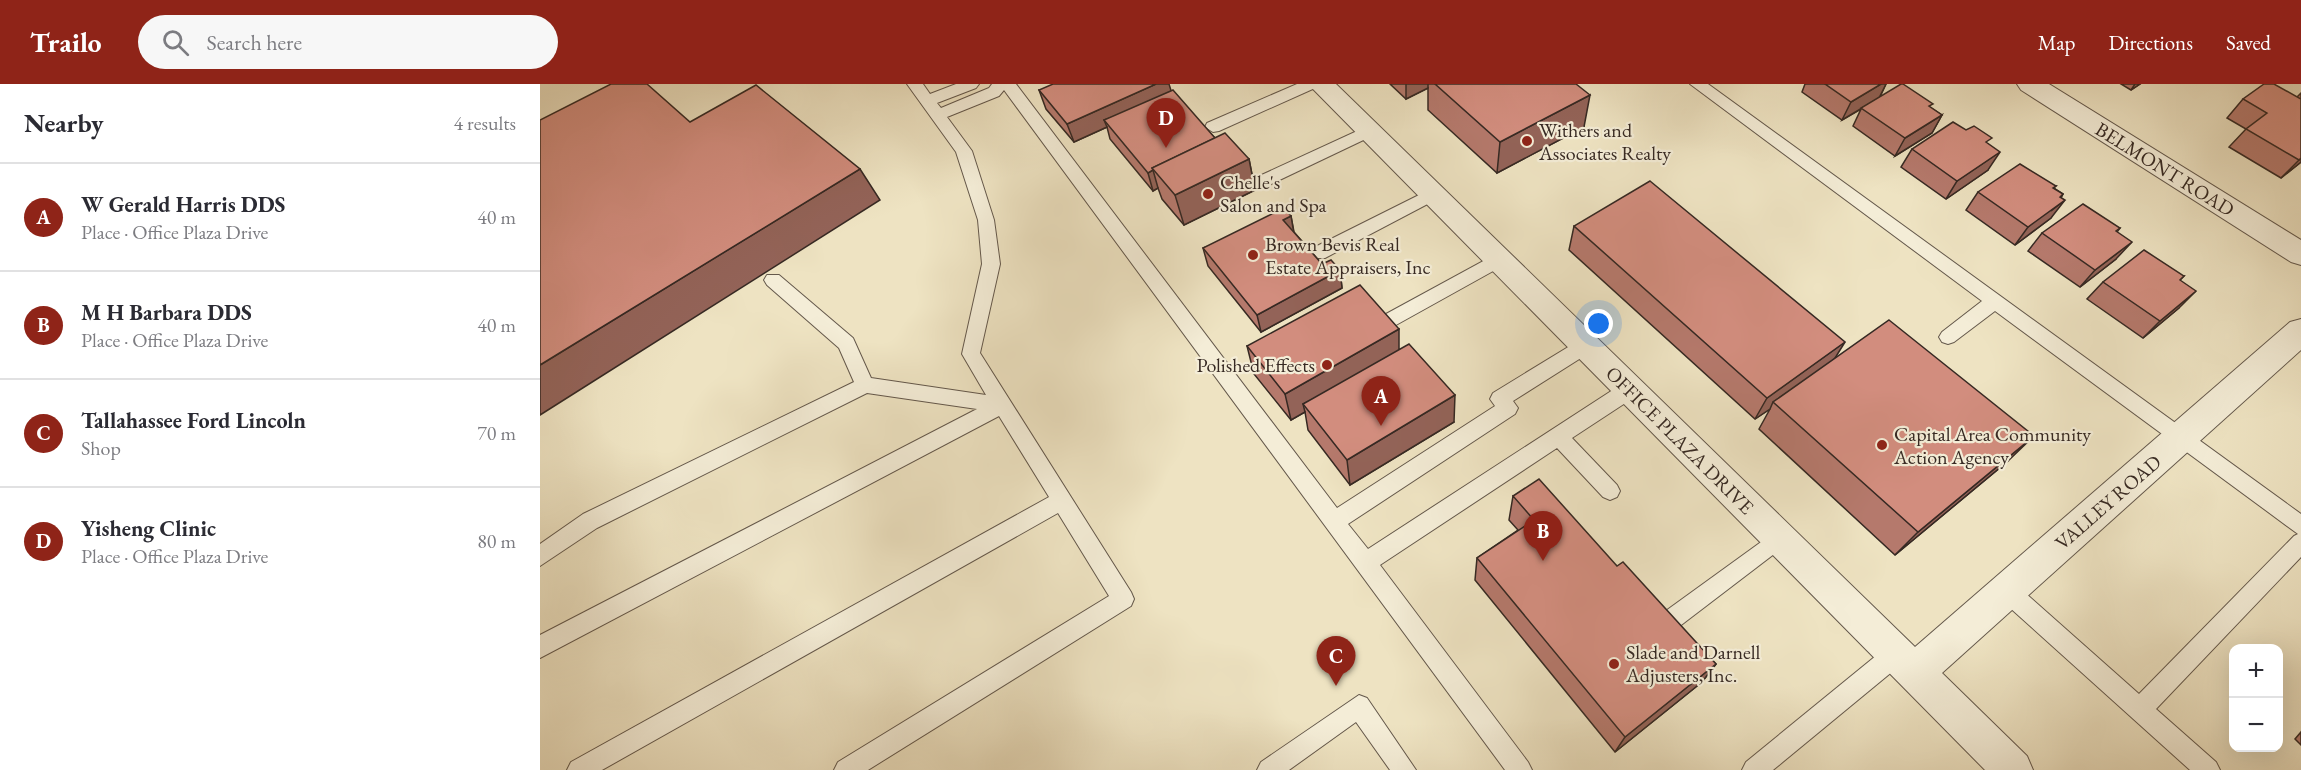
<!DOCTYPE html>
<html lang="en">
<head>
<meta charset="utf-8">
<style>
	:root { --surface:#fff; --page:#f7f7f7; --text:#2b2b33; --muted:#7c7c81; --line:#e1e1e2; --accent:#8f2418 }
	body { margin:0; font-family:"EB Garamond",serif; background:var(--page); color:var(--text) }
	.controls { position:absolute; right:18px; bottom:18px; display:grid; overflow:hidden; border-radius:12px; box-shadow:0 6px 24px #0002 }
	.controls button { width:54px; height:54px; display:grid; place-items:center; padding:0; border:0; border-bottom:2px solid var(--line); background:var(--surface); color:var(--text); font:30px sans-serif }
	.you { position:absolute; left:1059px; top:240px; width:21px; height:21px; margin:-15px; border:4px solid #fff; border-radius:50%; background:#1a73e8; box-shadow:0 0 0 9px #1a73e833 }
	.badge { display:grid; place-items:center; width:39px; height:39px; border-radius:50%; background:var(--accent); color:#fff; font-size:20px; font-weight:700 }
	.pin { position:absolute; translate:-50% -50px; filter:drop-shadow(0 2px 3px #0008) }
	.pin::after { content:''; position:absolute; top:32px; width:21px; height:18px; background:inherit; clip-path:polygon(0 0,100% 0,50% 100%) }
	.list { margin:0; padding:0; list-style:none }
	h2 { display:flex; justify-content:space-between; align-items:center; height:78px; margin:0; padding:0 24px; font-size:26px }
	h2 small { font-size:20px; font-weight:400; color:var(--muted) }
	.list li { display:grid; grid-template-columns:39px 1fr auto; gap:18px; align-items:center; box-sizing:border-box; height:108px; padding:0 24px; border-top:2px solid var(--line) }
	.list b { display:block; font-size:22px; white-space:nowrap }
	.list p { margin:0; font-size:20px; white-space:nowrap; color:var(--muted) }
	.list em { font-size:20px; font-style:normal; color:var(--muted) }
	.icon { flex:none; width:33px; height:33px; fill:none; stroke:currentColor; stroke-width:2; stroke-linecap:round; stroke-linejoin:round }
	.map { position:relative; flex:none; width:1761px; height:686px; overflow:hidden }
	header { display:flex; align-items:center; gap:36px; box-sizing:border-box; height:84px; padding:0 30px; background:var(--accent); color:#fff }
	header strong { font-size:28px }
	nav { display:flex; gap:33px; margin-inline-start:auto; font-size:21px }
	.search { width:420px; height:54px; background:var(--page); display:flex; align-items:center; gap:15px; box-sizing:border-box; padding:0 21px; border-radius:33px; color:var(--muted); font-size:22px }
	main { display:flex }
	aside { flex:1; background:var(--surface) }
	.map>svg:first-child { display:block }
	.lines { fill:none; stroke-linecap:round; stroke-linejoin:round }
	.lane-casing { stroke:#64584b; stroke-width:2 }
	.street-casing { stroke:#64584b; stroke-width:2 }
	.lane { fill:#f4edd7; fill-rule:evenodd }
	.street { fill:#f4edd7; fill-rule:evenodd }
	.wall { fill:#b5796c; stroke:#362923; stroke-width:1.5 }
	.shaded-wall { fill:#936358; stroke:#362923; stroke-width:1.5 }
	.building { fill:#d28d7e; stroke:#362923; stroke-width:1.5 }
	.poi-dot { fill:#8f2418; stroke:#f4edd7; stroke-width:2 }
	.labels { text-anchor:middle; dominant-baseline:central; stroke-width:4.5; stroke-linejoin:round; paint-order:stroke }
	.poi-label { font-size:20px; fill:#362923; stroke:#f4edd7; text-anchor:start }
	.street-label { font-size:20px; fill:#362923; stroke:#f4edd7 }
</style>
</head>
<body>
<header>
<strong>Trailo</strong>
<div class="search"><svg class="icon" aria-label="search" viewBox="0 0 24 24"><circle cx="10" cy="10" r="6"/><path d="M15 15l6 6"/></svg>Search here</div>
<nav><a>Map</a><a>Directions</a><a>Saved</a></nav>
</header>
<main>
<aside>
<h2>Nearby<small>4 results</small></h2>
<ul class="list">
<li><span class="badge">A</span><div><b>W Gerald Harris DDS</b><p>Place · Office Plaza Drive</p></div><em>40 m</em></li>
<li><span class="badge">B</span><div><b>M H Barbara DDS</b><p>Place · Office Plaza Drive</p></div><em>40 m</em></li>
<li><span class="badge">C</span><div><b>Tallahassee Ford Lincoln</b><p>Shop</p></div><em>70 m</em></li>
<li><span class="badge">D</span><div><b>Yisheng Clinic</b><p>Place · Office Plaza Drive</p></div><em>80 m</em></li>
</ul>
</aside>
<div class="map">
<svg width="1761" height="686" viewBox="0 0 1761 686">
	<rect width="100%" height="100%" fill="#eee3c2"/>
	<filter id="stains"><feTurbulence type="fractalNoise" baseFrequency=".00333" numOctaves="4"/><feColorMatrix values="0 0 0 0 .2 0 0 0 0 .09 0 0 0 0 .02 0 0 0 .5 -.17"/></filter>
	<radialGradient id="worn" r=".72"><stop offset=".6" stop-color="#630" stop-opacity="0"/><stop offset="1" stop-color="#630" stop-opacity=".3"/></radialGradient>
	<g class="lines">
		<g class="lane-casing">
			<g id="lane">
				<path d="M367,0h16l7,10 26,-10h23l-3,4 -39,15 4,5 48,-20 3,-4h24l321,424 158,-102 -5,-7 3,-6 85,-52 7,-2 7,2 2,5 -2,5 -79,50 5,7 -3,6 -167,110 20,25 254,-165 7,-2 7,2 3,6 -3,6 -64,42 45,47 3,6 -3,6 -7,3 -7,-3 -46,-49 -177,117 148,197 4,8h-27l-501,-680 -5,6 -52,21 25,34 22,69 6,44 -20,89 151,239 3,7 -3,7 -263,164h-34l4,-8 271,-166 -51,-83 -456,257h-35l4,-8 478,-265 -50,-81 -459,242v-23l437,-226 -110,-16 -270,135 -57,38v-22l43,-30 271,-132 -15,-34 -72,-63 -3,-5 3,-5h12l74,63 18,40 115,17 -24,-41 20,-90 -4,-44 -22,-68z"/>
				<path d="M757,0h21l-3,4 -96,43 -6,1 -8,-5 2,-4z"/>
				<path d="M1150,0h18l593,430v43l-145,152 60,53 4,8h-30l-191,-172 -3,-7 3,-7 8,-3 8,3 124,110 155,-158 4,-2 -303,-223 -41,31 -6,2 -6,-2 -3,-5 3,-5 40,-31z"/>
				<path d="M828,42l8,5 -2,4 -107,51 -6,2 -8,-6 2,-4z"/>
				<path d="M893,104l8,6 -2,4 -114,60h-12l-3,-5 3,-5z"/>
				<path d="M958,169l6,2 3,5 -3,5 -117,65 -6,2 -6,-2 -3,-5 3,-5z"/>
				<path d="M1239,445l7,2 3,7 -3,7 -114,87 -8,3 -8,-3 -3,-7 3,-7z"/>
				<path d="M1356,559l8,3 3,8 -3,8 -131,108h-31l4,-8 142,-116z"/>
				<path d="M819,611l8,3 49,72h-26l-34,-48 -67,48h-32l4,-8z"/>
			</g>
		</g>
		<g class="street-casing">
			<g id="street">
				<path d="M768,0h28l579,563 375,-325 11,-3v31l-359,323 85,83 6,14h-48z"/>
				<path d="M1477,0h32l252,156v25l-10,-3 -270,-172z"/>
			</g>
		</g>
		<use href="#lane" class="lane"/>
		<use href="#street" class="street"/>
	</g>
	<g class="wall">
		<path d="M850,0h186l8,43 -87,46 -69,-63v-22l-22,11z"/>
		<path d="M1265,0h81l-6,13 51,11 11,7 -10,18 -37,23 -42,-30 8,-17 -19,11 -40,-28z"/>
		<path d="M1581,0h19l-9,6z"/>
		<path d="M499,6l132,1 44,47 34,21 6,31 -71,35 -22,-26 -4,-11 -5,3 -43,-52 -3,-12 -33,15 -28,-33z"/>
		<path d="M1761,9v69l-20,16 -52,-31 17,-18 -19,-11 16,-19 54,-2z"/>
		<path d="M1448,60v26l-42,29 -45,-32 11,-18z"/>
		<path d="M1516,102l-2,2 9,6 -12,24 -36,27 -49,-35 12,-18z"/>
		<path d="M751,132l3,16 28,32 18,6 2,18 -81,44 -53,-66 -5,-18z"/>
		<path d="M1034,142l261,132 173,103 -113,94 -136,-126 11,-20 -15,10 -186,-169z"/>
		<path d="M1580,144l-3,4 -1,27 -36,28 -52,-36 14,-18z"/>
		<path d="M1644,192l-4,4 -1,28 -36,30 -56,-39 16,-17z"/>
		<path d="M707,262l152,3 55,73 -104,63 -42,-55 -3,-18 -14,8 -37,-46z"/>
		<path d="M973,412l104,70 99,98 -14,18 -87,70 -140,-172 2,-22 41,-28 -9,-10z"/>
		<path d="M1761,648v13l-6,-6z"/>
	</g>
	<g class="shaded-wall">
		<path d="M616,0h13l4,13 -69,23 3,7 -33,15 -7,-18z"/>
		<path d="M866,0h22v4l-22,11z"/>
		<path d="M1341,0h5l-7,14 -37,22 9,-18z"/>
		<path d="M1595,0h5l-9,6z"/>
		<path d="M1050,11l-6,32 -87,46 3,-31z"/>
		<path d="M1402,31l-10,18 -37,23 10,-18z"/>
		<path d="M1460,68l-12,18 -42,29 11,-18z"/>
		<path d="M1761,74v4l-20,16z"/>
		<path d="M709,75l6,31 -71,35 -9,-30z"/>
		<path d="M320,85l20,31 -340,215v-50z"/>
		<path d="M613,86l5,18 -5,3 -5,-18z"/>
		<path d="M1523,110l-12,17 14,-11 -14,18 -36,27 13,-18z"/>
		<path d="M751,132l3,18 -11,-14z"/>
		<path d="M1592,158l-16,17 -36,28 15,-17z"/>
		<path d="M800,186l2,18 -81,44 -4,-17z"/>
		<path d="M1656,207l-17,17 -36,30 17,-17z"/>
		<path d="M859,245v28l-96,47 2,8 -14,8 -6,-26z"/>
		<path d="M1305,258l-13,21 -59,39 -3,7 -15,10 12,-21z"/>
		<path d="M915,311l-1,27 -104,63 -3,-25z"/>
		<path d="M1494,352l-26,25 -113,94 23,-23z"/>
		<path d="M1176,580l-14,18 -87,70 10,-15z"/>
	</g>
	<g class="building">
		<path d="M71,0h36l43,38 66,-37 104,84 -320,196v-245z"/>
		<path d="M513,0h103l-89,40 -28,-34z"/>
		<path d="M895,0h141l14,11 -90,47z"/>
		<path d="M1285,0h56l-30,18z"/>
		<path d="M1361,0h2l30,20 -4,2 13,9 -37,23 -44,-30z"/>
		<path d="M1724,0h10l27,15v59l-2,2 -53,-31 21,-16 -24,-14z"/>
		<path d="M633,6l42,48 -63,30 1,2 -5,3 -44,-53z"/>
		<path d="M1413,38l13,8 8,-4 18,12 -6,4 14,10 -43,29 -45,-32z"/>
		<path d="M685,49l24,26 -74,36 -23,-27z"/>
		<path d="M1480,80l36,22 -3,2 10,6 -3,3 5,3 -37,27 -50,-35z"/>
		<path d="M1110,97l195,161 -78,56 -193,-172z"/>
		<path d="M1543,120l37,24 -4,3 16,11 -37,28 -53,-37z"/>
		<path d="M744,124l7,8 -8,4 39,44 9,-4 9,10 -83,45 -54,-67z"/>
		<path d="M1604,166l40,26 -4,4 16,11 -36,30 -57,-39z"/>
		<path d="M820,201l39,44 -114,65 -38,-48z"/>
		<path d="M1349,236l145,116 -116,96 -145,-130z"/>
		<path d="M869,260l46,51 -108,65 -44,-56z"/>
		<path d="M999,395l78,87 6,-4 93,102 -91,73 -148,-179 57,-38 -21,-24z"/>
	</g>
	<g class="poi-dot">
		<circle cx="987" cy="57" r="6"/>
		<circle cx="668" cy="110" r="6"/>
		<circle cx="713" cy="171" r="6"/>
		<circle cx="787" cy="281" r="6"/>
		<circle cx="1342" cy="361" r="6"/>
		<circle cx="1074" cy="580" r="6"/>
	</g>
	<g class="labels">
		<g class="poi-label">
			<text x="999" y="46">Withers and<tspan x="999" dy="23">Associates Realty</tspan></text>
			<text x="680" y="98">Chelle's<tspan x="680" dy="23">Salon and Spa</tspan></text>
			<text x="725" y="160">Brown Bevis Real<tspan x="725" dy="23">Estate Appraisers, Inc</tspan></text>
			<text x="775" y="281" text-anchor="end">Polished Effects</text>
			<text x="1354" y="350">Capital Area Community<tspan x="1354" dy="23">Action Agency</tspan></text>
			<text x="1086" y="568">Slade and Darnell<tspan x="1086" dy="23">Adjusters, Inc.</tspan></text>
		</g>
		<g class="street-label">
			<text transform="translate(1625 85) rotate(32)">BELMONT ROAD</text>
			<text transform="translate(1140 356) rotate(45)">OFFICE PLAZA DRIVE</text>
			<text transform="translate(1568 418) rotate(-41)">VALLEY ROAD</text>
		</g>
	</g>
	<rect width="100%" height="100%" filter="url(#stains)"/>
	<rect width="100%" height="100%" fill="url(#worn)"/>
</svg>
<div class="controls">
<button>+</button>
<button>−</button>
</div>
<div class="you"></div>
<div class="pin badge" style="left:841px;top:342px">A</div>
<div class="pin badge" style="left:1003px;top:477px">B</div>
<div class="pin badge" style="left:796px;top:602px">C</div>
<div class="pin badge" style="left:626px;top:64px">D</div>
</div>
</main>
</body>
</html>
